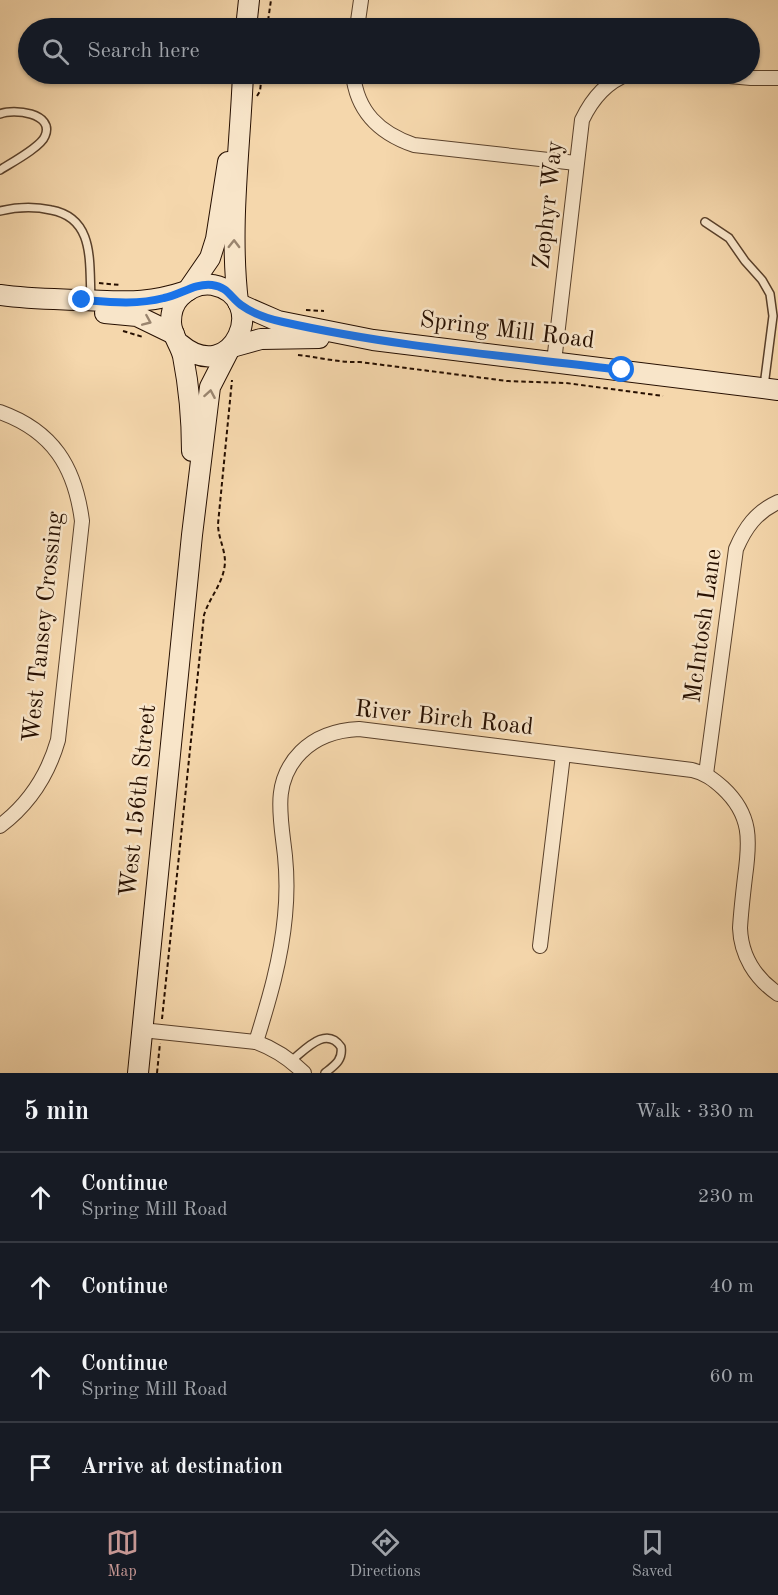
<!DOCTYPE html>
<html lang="en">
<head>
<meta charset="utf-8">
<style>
	:root { --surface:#171b24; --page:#242831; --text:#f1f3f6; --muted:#9ea1a6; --line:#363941; --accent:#c59692 }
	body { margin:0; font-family:"Old Standard TT",serif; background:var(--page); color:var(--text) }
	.stop { position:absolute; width:18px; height:18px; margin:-14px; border:4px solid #1a73e8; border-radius:50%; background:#fff }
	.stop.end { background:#1a73e8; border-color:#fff; box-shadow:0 2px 6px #0008 }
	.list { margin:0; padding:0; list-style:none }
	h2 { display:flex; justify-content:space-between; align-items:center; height:78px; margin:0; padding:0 24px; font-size:26px }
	h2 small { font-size:20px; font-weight:400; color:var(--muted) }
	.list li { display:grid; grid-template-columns:39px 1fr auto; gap:18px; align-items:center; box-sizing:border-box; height:90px; padding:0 24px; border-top:2px solid var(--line) }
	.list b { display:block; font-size:22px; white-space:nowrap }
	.list p { margin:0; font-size:20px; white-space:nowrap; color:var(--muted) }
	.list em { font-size:20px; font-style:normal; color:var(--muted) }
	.icon { flex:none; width:33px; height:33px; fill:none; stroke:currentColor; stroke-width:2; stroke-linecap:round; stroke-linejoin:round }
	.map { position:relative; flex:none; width:778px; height:1073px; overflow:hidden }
	.search { position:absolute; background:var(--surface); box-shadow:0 2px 4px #0004; left:18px; right:18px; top:18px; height:66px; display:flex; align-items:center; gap:15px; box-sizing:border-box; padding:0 21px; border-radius:33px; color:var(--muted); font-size:22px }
	.sheet { height:438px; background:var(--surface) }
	nav { display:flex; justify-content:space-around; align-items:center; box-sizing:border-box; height:84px; border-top:2px solid var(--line); background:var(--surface); font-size:16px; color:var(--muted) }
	nav a { display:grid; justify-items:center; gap:3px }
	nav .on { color:var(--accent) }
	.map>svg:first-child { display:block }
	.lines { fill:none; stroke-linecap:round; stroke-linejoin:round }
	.lane-casing { stroke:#5a412b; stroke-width:10 }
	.street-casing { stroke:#5a412b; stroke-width:16 }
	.secondary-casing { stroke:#260f00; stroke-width:22 }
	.path { stroke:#260f00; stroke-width:2; stroke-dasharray:4.5 3; stroke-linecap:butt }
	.lane { stroke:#f8e5c9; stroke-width:7 }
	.street { stroke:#f8e5c9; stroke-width:14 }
	.secondary { stroke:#f8e5c9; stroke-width:20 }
	.oneway { stroke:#9a856f }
	.route { stroke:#1a73e8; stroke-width:8 }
	.labels { text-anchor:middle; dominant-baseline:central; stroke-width:5; stroke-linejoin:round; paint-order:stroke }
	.street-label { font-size:24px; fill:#260f00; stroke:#f8e5c9 }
</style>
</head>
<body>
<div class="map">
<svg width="778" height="1073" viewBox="0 0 778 1073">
	<rect width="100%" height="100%" fill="#f5d7ac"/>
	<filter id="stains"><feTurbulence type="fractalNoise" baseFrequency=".00333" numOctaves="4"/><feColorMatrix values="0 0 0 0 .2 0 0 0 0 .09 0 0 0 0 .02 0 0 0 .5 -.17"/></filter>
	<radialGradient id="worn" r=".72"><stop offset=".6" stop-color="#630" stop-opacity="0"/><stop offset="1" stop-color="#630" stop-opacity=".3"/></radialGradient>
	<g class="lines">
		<g class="lane-casing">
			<g id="lane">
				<path d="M0,114c13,-6 55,-1 45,22 -4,11 -34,27 -45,34"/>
				<path d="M0,211c17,-4 33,-5 51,-1 44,8 38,52 40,88"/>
				<path d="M705,222l24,16 16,23 17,19 8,14 3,22 -9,70"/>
				<path d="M291,1061c14,-11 35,-36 50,-14 2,13 -6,18 -16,26"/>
			</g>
		</g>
		<g class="street-casing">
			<g id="street">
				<path d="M357,28l4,-28"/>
				<path d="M353,74c4,38 26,59 61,71l162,18"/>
				<path d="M708,74l43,4h27"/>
				<path d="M554,362l28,-242c10,-21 24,-38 46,-46"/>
				<path d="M0,412c53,19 75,55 82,109l-24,219c-10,35 -29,64 -58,86"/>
				<path d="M706,774l30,-225c9,-21 20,-37 42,-47"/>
				<path d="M540,946l23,-191"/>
				<path d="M142,1030l114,12c19,7 34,17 48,31"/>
				<path d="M256,1042c13,-42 25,-82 29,-126 2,-20 2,-40 0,-60 -4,-38 -14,-74 16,-104 16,-16 36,-22 58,-23l333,41c13,3 21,9 31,18 29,27 27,53 22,89 -2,17 -4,34 -5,51 1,27 15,50 38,66"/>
			</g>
		</g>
		<g class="secondary-casing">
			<g id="secondary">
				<path d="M246,28l3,-28"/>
				<path d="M188,290l22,-32 6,-19 12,-77"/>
				<path d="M0,295c27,4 53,4 80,5 42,1 65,5 107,-9"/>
				<path d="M238,302c-9,-76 2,-153 5,-228"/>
				<path d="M239,304l39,17 95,19 405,50"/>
				<path d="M105,313l32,3 37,18"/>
				<path d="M180,344c53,45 91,-47 33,-59 -12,-2 -24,3 -33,12 -6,6 -9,16 -9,25 0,12 9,22 12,34 6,31 9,64 9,95"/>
				<path d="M232,347l29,-8 58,-1"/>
				<path d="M138,1073l54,-538 18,-148 20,-39"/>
			</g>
		</g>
		<g class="path">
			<path d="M267,28l4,-28"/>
			<path d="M257,96l3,-5 2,-17"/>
			<path d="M99,283l21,2"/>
			<path d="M306,310l18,1"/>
			<path d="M123,331l20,6"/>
			<path d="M298,355c21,2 41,8 62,7l147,19 59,2 97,13"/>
			<path d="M162,1019l42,-404c6,-19 20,-32 21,-53 0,-13 -7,-25 -7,-38l14,-144"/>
			<path d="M157,1073l3,-30"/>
		</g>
		<use href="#lane" class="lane"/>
		<use href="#street" class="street"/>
		<use href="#secondary" class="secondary"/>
	</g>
	<defs><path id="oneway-chevron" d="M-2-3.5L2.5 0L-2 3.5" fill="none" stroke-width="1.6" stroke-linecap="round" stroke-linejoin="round" transform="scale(1.5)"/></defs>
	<g class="oneway">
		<use href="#oneway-chevron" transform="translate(234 244) rotate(-89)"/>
		<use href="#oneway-chevron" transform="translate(147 321) rotate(23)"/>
		<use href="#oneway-chevron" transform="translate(210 394) rotate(-80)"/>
	</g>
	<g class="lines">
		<path class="route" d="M82,300c27,2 55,5 82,-2 16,-3 31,-15 48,-13 16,2 18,12 29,20 11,8 28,14 42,17 111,25 225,34 339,48"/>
	</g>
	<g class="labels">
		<g class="street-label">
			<text transform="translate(549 205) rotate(-84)">Zephyr Way</text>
			<text transform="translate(507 331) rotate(7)">Spring Mill Road</text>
			<text transform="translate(704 626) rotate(-82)">McIntosh Lane</text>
			<text transform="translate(44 627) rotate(-84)">West Tansey Crossing</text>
			<text transform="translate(444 719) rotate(6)">River Birch Road</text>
			<text transform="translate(139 801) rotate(-84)">West 156th Street</text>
		</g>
	</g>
	<rect width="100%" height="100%" filter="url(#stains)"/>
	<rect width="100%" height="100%" fill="url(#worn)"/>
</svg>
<div class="stop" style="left:622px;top:370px"></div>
<div class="stop end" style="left:82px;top:300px"></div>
<div class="search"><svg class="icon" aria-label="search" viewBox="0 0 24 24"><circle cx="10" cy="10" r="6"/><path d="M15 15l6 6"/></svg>Search here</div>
</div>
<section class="sheet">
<h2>5 min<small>Walk · 330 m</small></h2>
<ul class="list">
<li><svg class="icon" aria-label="ahead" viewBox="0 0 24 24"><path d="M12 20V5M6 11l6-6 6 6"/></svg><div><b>Continue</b><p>Spring Mill Road</p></div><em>230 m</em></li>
<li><svg class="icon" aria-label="ahead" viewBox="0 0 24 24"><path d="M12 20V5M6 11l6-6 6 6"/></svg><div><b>Continue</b></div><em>40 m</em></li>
<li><svg class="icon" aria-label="ahead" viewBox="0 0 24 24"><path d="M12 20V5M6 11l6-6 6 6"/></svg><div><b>Continue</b><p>Spring Mill Road</p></div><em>60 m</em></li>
<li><svg class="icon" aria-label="arrive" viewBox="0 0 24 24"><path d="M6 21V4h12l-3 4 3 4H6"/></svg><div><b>Arrive at destination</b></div></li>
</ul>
</section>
<nav>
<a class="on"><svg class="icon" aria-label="map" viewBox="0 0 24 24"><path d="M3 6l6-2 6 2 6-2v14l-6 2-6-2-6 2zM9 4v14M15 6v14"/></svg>Map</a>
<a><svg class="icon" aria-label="directions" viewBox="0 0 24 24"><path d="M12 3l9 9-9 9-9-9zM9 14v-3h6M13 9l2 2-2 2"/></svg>Directions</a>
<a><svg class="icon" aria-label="saved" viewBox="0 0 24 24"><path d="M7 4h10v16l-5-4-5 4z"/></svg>Saved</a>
</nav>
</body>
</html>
